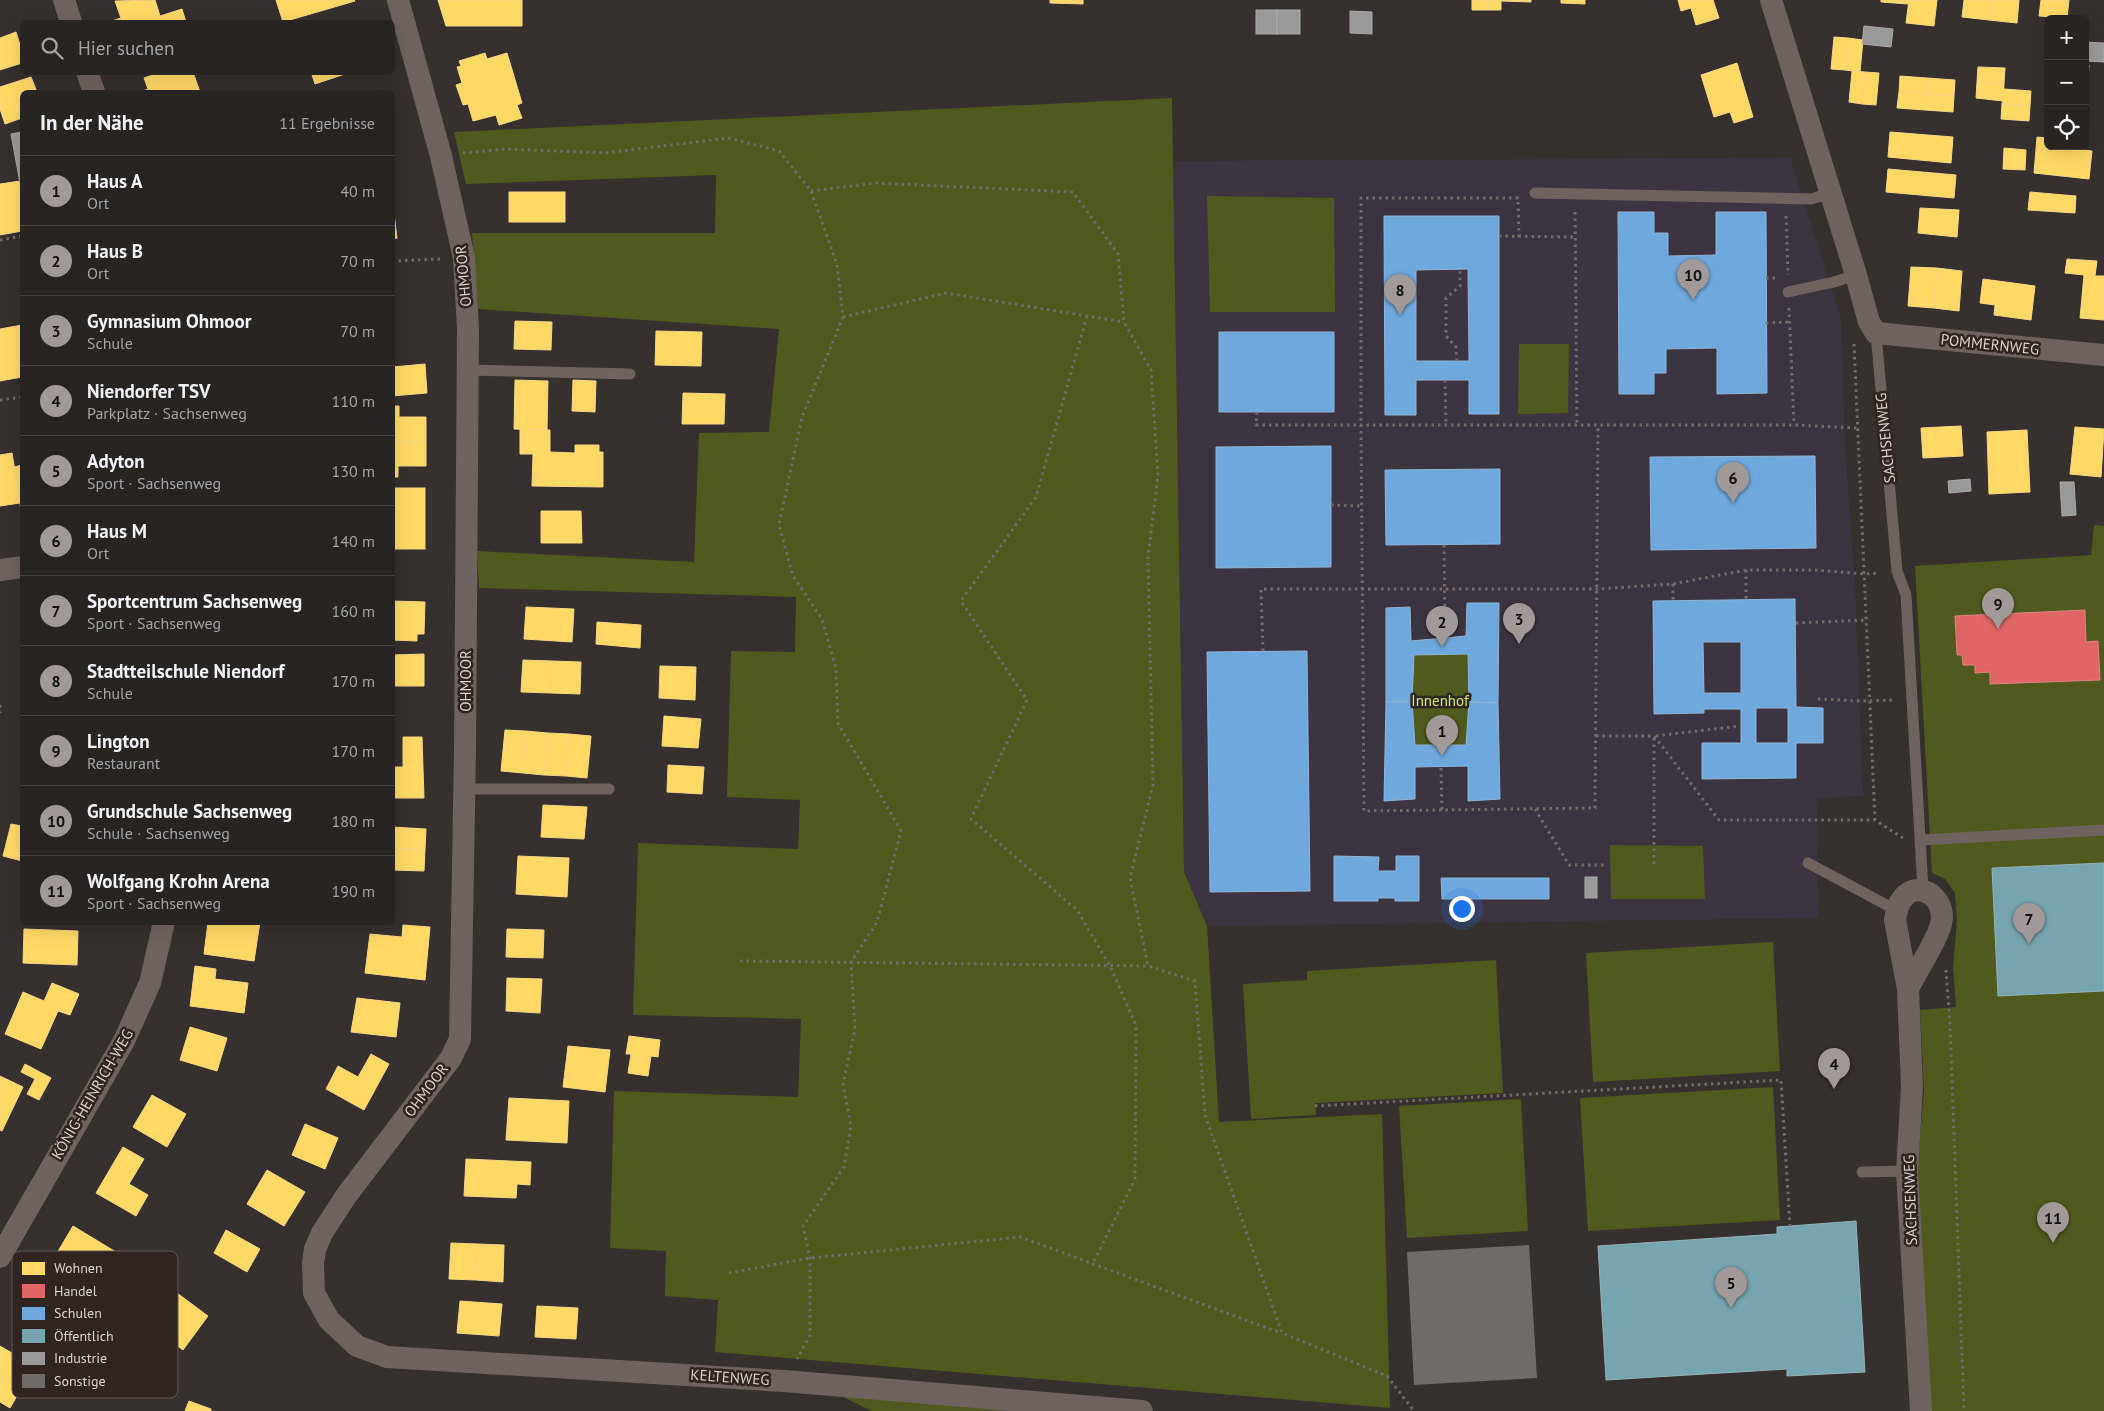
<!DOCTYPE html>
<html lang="de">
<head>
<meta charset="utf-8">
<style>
	:root { --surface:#282422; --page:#34302f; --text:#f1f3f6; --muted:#a5a4a5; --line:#444140; --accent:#a09997 }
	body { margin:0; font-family:"PT Sans",sans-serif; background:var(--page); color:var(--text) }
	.controls { position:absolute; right:15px; top:15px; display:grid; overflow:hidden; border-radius:8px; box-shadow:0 5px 20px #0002 }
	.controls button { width:45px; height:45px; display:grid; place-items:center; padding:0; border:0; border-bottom:1px solid var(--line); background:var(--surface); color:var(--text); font:25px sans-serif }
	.you { position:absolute; left:1461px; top:908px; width:18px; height:18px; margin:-12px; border:4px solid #fff; border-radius:50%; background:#1a73e8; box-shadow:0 0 0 8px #1a73e833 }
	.badge { display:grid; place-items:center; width:32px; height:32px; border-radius:50%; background:var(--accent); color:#111; font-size:16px; font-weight:700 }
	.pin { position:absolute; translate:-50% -41px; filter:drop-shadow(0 1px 2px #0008) }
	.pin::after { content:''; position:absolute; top:26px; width:18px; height:15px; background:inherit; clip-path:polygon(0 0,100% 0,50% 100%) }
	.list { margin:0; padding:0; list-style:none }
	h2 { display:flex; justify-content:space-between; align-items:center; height:65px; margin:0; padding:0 20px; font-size:21px }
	h2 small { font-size:16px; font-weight:400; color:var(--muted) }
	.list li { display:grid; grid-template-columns:32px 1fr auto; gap:15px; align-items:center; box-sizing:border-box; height:70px; padding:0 20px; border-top:1px solid var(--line) }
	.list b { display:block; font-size:19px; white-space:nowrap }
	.list p { margin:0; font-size:16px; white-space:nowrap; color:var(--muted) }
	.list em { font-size:16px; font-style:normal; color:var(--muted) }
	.icon { flex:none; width:28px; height:28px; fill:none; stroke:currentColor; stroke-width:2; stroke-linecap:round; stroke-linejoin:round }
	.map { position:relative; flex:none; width:2104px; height:1411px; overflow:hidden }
	.search { position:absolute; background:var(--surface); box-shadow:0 5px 20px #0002; left:20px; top:20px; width:375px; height:55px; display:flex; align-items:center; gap:12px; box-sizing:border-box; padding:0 18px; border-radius:8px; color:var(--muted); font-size:19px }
	.panel { position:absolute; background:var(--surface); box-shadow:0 5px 20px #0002; left:20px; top:90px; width:375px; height:835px; border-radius:8px }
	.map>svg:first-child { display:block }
	.education { fill:#3d3442 }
	.green { fill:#505a1e }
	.homes { fill:#ffd966; stroke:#f4d786 }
	.shops { fill:#e06666; stroke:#de8686 }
	.schools { fill:#6fa8dc; stroke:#8fb5d8; fill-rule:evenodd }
	.public { fill:#76a5af; stroke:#94b2b9 }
	.industry { fill:#999; stroke:#acaaa9 }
	.building { fill:#706c69 }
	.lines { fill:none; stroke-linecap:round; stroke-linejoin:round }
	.path { stroke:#746c6a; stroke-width:3; stroke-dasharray:2.5 4; stroke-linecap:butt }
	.lane { stroke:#6f635f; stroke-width:11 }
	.street { stroke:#6f635f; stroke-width:22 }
	.labels { text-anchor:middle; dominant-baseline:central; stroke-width:5; stroke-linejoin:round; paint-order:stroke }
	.street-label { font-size:15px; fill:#d9d2cf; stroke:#302521 }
	.park-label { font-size:15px; fill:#cde575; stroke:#302521 }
	.key { fill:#302521; stroke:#635955; stroke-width:1 }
	.key-label { font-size:14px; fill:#d9d2cf }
</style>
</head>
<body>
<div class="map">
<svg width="2104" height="1411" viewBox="0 0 2104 1411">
	<rect width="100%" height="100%" fill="#36302e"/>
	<path class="education" d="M1790,158l51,160 4,127 10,141 8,210 -46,2 1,120 -611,8 -23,-54 -11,-711z"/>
	<g class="green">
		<path d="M1172,98l12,774 23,54 12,196 163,-8 8,294 -675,-56 3,-52 -53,-4 1,-45 -56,-3 4,-157 184,6 3,-78 -168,-4 5,-172 160,6 2,-49 -73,-3 4,-146 64,1 1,-55 -317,-9 -2,-37 217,11 5,-129 70,-1 10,-103 -301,-20 -6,-76h243l1,-58 -250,9 -12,-52z"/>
		<path d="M1207,196l127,2 1,114h-125z"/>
		<path d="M1519,344h50l-1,69 -50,1z"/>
		<path d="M2094,525l10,1v885h-174l-13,-239 7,-82 -4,-80 36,-3 -3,-39 4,-48 -2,-27 -10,-14 -13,-6 -17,-307 176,-11z"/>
		<path d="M1468,654l1,48 -3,43h-51l-3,-44 2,-46z"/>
		<path d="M1610,845l93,1 2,53h-94z"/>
		<path d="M1773,942l7,129 -187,11 -7,-129z"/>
		<path d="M1496,960l7,133 -188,10 1,12 -65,4 -8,-135 64,-4v-9z"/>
		<path d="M1773,1087l7,133 -192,11 -8,-133z"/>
		<path d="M1521,1099l7,132 -121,7 -8,-132z"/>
		<path d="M839,1395l178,16h-145z"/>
	</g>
	<g class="homes">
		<path d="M155,0l5,16 22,-7 4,13h-77l12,-4 -6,-17z"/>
		<path d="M276,0h78l1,1 -72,21z"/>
		<path d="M438,0h84v26h-76z"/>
		<path d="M1050,0h33v4l-33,-1z"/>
		<path d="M1472,0h17l-1,10h-16z"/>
		<path d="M1489,0h42v2l-30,-1v9h-13z"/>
		<path d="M1561,0h24v4l-24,-1z"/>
		<path d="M1678,0h35l6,18 -23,7 -5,-17 -10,3z"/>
		<path d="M1881,0h28l-1,4 -27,-2z"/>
		<path d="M1909,0h28l-3,26 -28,-3z"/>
		<path d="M1964,0h27l-2,20 -27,-3z"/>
		<path d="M1991,0h28l-2,23 -28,-3z"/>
		<path d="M2041,0h28l-2,18 -28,-2z"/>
		<path d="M16,32l6,19v12l-22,7v-32z"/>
		<path d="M1834,37l14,1 -3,32 -14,-1z"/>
		<path d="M1848,38l15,2 -3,32 -15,-2z"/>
		<path d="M485,53l2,6 20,-6 15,50 -5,2 5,13 -23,7 -3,-10 -23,6 -5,-17 -5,1 -7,-20 6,-2 -5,-16 4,-1 -2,-5z"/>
		<path d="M1737,63l16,54 -19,6 -4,-11 -16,5 -13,-42z"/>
		<path d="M2085,64l4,1 -2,27h-2z"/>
		<path d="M1978,67l27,1 -1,16 -27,-2z"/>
		<path d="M1852,71l13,1 -3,32 -13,-2z"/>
		<path d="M161,72h32l7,20h-57v-1l5,-2 -4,-11z"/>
		<path d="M311,72h40l-36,12z"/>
		<path d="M1865,72l14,1 -3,32 -14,-1z"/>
		<path d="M1900,76l27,2 -1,16 -27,-2z"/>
		<path d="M31,77l6,15h-15v26l-17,6 -5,-15v-22z"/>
		<path d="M1927,78l28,2 -1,16 -28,-2z"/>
		<path d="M1977,82l27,2 -1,17 -27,-3z"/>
		<path d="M2004,89l27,2 -1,15 -28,-2z"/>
		<path d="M1899,92l27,2 -1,16 -28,-2z"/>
		<path d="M1926,94l28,2 -1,16 -28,-2z"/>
		<path d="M2002,104l28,2 -1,15 -28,-2z"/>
		<path d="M1890,132l63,5 -2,26 -63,-6z"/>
		<path d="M2037,137l11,1v8l44,5 -3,28 -55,-6z"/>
		<path d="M2004,148l22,2 -1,20 -22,-1z"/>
		<path d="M1888,169l68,6 -2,23 -68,-6z"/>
		<path d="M20,181l2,13v37l-22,4v-51z"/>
		<rect x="509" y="192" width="56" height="30"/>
		<path d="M2030,192l46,4 -1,17 -47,-3z"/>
		<path d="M392,197l5,41 -5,1z"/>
		<path d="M1920,208l39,2 -2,27 -39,-4z"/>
		<path d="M2067,259l30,2 -2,15h9v44l-24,-2 4,-43 -19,-2z"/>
		<path d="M1911,267l26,1 -3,40 -26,-2z"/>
		<path d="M1937,268l25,3 -3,40 -25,-3z"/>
		<path d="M1983,279l52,7 -4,34 -37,-5 1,-10 -15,-2z"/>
		<path d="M515,321l37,1 -1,28 -37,-1z"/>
		<path d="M22,325v52l-22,4v-52z"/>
		<path d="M656,331l46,1 -1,34 -46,-1z"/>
		<path d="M425,364l2,29 -35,3v-29z"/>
		<path d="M515,380l33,1 -1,49 -33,-1z"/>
		<path d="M573,380l23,1 -1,31 -23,-1z"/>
		<path d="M683,393l42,1 -1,30h-42z"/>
		<path d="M392,406h7v11h27v25h-34z"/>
		<path d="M1961,426l2,30 -40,2 -2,-30z"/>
		<path d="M2075,427l29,2 -3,48 -31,-3z"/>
		<path d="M520,429l30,1v22l25,1v-8h24v7h4v35l-71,-1 1,-32h-13z"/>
		<path d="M2027,430l3,62 -41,2 -2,-62z"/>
		<path d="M392,442h34v24h-28v11h-6z"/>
		<path d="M12,453l8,50 -20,3v-51z"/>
		<path d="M22,465v45h-1l-7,-43z"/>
		<rect x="392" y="488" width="33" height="61"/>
		<path d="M541,511h40l1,32h-41z"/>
		<path d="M392,601l33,1 -1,32h-7v7l-25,-1z"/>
		<path d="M526,607l48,2 -2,33 -48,-3z"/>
		<path d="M597,622l44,3 -1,23 -44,-4z"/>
		<path d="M424,654v32h-32v-31z"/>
		<path d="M523,660l29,1 -1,32 -30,-1z"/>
		<path d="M552,661l29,1 -1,32 -29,-1z"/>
		<path d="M660,666l36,1 -1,33 -36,-2z"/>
		<path d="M664,716l37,3 -3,29 -36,-2z"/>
		<path d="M505,730l21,1 -3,42 -22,-2z"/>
		<path d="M526,731l22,2 -4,42 -21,-2z"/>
		<path d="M548,733l21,1 -3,42 -22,-1z"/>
		<path d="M569,734l22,2 -4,42 -21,-2z"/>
		<path d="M403,737h19l2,61h-32v-31h11z"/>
		<path d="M668,765l36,2 -2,27 -35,-2z"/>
		<path d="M543,805l44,2 -3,32 -43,-2z"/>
		<path d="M11,824l11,2v35l-19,-5z"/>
		<path d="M392,827l34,2 -1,21 -33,-2z"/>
		<path d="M392,848l33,2 -1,21 -32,-1z"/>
		<path d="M518,856l51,2 -2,39 -51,-3z"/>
		<path d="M208,922h52l-6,39 -50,-7z"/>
		<path d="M403,925l27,2 -5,53 -60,-7 5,-39 32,3z"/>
		<path d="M24,929l54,2 -1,34 -54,-2z"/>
		<path d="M507,929l37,1 -1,28 -37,-1z"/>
		<path d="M195,966l21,3 -1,10 33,4 -4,30 -54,-7z"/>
		<path d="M507,978l35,1 -2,34 -34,-2z"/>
		<path d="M52,983l27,11 -9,21 -12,-4 -17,38 -36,-15 18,-42 21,9z"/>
		<path d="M357,998l43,5 -4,34 -45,-5z"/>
		<path d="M190,1027l37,11 -10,33 -37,-11z"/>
		<path d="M629,1036l31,4 -2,17 -7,-1 -3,20 -20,-3 3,-19h-5z"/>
		<path d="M568,1046l42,4 -5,42 -42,-5z"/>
		<path d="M371,1054l18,10 -25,46 -38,-21 12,-23 20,11z"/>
		<path d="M25,1064l26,14 -12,22 -12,-6 8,-15 -14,-7z"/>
		<path d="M0,1076l23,11 -21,44 -2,-1z"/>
		<path d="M152,1095l34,19 -19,33 -34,-20z"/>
		<path d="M509,1098l60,3 -2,42 -61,-3z"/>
		<path d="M305,1124l33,14 -13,31 -33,-14z"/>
		<path d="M123,1147l21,12 -15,25 19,11 -12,21 -40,-23z"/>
		<path d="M466,1159l65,3 -1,23 -13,-1 -1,14 -52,-2z"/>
		<path d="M267,1170l38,22 -21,34 -37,-22z"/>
		<path d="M73,1226l43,26 -13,21 -13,-8 -4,6 -29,-18z"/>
		<path d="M226,1230l34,19 -13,23 -33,-19z"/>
		<path d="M451,1243l27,1 -2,36 -27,-1z"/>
		<path d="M478,1244l26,1 -1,37 -27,-2z"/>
		<path d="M173,1290l35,26 -25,34 -36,-26z"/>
		<path d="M460,1301l42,3 -3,32 -42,-3z"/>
		<path d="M537,1306l41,2 -2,31 -41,-2z"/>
		<path d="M0,1346l34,20 -12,21 -22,-13z"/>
		<path d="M0,1374l22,13 -12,21 -10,-6z"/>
		<path d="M189,1401l22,8v2h-26z"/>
	</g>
	<path class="shops" d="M2085,610l1,32 12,-1 2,39 -110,4v-12l-15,1v-8h-12l-1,-10h-5l-2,-39z"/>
	<g class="schools">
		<path d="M1618,212h36v21h14v23l48,-1v-43h50l1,181 -50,1v-46l-51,1v24h-12v21h-35z"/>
		<path d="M1384,216h115v198h-30v-34h-53v35h-31zM1468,269l1,92h-53v-91z"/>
		<rect x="1219" y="332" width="115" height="80"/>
		<path d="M1331,446v121l-115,1v-121z"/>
		<path d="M1815,456l1,92 -165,2 -1,-93z"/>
		<path d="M1500,469v75l-114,1 -1,-75z"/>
		<path d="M1795,599l1,108 27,1v35h-27v35l-94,1v-36h39v-34h-37v4l-50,1 -1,-113zM1703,642h38v51h-37zM1756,708h32v35h-32z"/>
		<path d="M1467,603h32l-1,100 -29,-1 -1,-48 -54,1 -2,46 -26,1v-94l24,-1 1,34 55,-5z"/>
		<path d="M1307,651l3,240 -100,1 -3,-240z"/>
		<path d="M1412,701l3,44h51l3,-43 29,1 2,96 -32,2v-35l-53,1v32l-31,2 2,-99z"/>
		<path d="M1334,856l45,1 -1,14h18v-15h23v45h-24v-3h-17v3h-44z"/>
		<path d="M1441,878h108v21h-107z"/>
	</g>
	<g class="public">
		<path d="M2104,863v128l-106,5 -6,-128z"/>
		<path d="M1856,1221l9,151 -78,4v-7l-181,11 -8,-134 179,-12v-7z"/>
	</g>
	<g class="industry">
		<rect x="1256" y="10" width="21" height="24"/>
		<rect x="1277" y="10" width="23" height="24"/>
		<path d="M1350,11l22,1v22l-22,-1z"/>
		<path d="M1864,26l29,3 -2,18 -29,-3z"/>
		<path d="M2085,42l19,1v19l-19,-1z"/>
		<path d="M22,132v62l-11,-60z"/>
		<path d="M1970,479l1,12 -22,2 -1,-12z"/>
		<path d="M2060,482h14l2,33 -14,1z"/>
		<rect x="1585" y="877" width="12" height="21"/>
	</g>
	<path class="building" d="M1529,1245l8,133 -123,7 -7,-133z"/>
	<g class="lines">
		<g class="path">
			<path d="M463,153l42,-4 100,4 123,-15 51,13 32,40 26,73 6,53 -41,100 -23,108 14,51 29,43 14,49 2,55 63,108 -24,91 -26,40 4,67 -12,55 8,42 -7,41 -41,59 7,32v77l-13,24"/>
			<path d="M811,191l65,-8 197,9 45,62 6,68 27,48 7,105 -10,83 5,227 -23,93 18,88 47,15 10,134 77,218 105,43 27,35"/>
			<path d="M1575,212l2,213"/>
			<path d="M1786,216l2,59"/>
			<path d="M1499,236l77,1"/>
			<path d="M1519,237l-1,-39h-157v227l3,386 231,-3 3,-383"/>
			<path d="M0,240l22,-4"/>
			<path d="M392,261l49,-2"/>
			<path d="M1766,278h11"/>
			<path d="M1789,308l5,117"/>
			<path d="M1087,316l-51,181 -75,104 66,99 -56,119 106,91 33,56 26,59 -1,154 -42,84"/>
			<path d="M843,317l103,-24 178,29"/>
			<path d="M1766,323l23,-1"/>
			<path d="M1854,344l21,476"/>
			<path d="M1457,361l-1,-14 -10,-11v-38l14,-12v-16"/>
			<path d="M1445,380l1,45"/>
			<path d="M0,400l22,-3"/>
			<path d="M1257,412l-1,13h538l64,3"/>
			<path d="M1331,505l30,1"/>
			<path d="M1444,545l1,91"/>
			<path d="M1746,570v30"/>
			<path d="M1673,584v17"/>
			<path d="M1796,623l71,-3"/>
			<path d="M1263,651l-2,-62h336l76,-5 73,-14h68l51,4 14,-1"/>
			<path d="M1818,699l42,2 34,-1"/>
			<path d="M0,705v8"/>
			<path d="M1596,736h58l65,84h156l28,18"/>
			<path d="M1441,768l1,42"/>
			<path d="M1535,809l34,56h38"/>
			<path d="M1654,864v-128l87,-10"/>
			<path d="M740,961l408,5"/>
			<path d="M1946,970l4,55 14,386"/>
			<path d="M1315,1106l466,-26 9,146"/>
			<path d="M729,1273l81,-15 210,-21 261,96"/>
		</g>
		<g class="lane">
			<path d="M1535,193l276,6 20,-6"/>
			<path d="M1788,292l46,-10 22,-7"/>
			<path d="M1876,333l21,238 9,24 17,295"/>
			<path d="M467,370l163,4"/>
			<path d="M464,789h145"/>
			<path d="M1921,840l183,-10"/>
			<path d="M1808,863l88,47"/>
			<path d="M1862,1172l45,-1"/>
		</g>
		<g class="street">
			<path d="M64,0l7,22"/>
			<path d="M398,0l43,156 23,102 4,71 -3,421 -5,289 -9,19 -105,138 -24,37 -7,16 -2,14 1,30 15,27 28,26 30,11 397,24 358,30"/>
			<path d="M1771,0l85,275 13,47 7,11 228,22"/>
			<path d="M87,72l7,20"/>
			<path d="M0,570l22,-3"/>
			<path d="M1908,989c9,-19 28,-46 33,-65 8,-33 -40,-54 -46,-4l13,69 4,98 -5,84 14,240"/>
			<path d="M0,1257l124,-216 26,-58 14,-61"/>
		</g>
	</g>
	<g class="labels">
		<g class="street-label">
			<text transform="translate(463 276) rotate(-95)">OHMOOR</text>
			<text transform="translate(1990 344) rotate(6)">POMMERNWEG</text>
			<text transform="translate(1885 438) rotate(-96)">SACHSENWEG</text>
			<text transform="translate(465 681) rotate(-90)">OHMOOR</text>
			<text transform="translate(426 1090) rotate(-53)">OHMOOR</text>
			<text transform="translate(92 1094) rotate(-60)">KÖNIG-HEINRICH-WEG</text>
			<text transform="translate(1910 1200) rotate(-92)">SACHSENWEG</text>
			<text transform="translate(730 1377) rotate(4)">KELTENWEG</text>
		</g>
		<g class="park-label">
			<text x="1440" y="700">Innenhof</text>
		</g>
	</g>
	<rect x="12" y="1251" width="166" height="147" rx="8" class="key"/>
	<rect x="22" y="1262" width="23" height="13" fill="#ffd966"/>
	<rect x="22" y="1284" width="23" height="14" fill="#e06666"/>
	<rect x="22" y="1307" width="23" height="13" fill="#6fa8dc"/>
	<rect x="22" y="1329" width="23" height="14" fill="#76a5af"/>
	<rect x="22" y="1352" width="23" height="13" fill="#999"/>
	<rect x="22" y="1374" width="23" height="14" fill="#706c69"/>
	<g class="key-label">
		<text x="54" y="1273">Wohnen</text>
		<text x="54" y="1296">Handel</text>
		<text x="54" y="1318">Schulen</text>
		<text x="54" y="1341">Öffentlich</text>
		<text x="54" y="1363">Industrie</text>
		<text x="54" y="1386">Sonstige</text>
	</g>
</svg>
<div class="controls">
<button>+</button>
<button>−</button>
<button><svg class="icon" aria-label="locate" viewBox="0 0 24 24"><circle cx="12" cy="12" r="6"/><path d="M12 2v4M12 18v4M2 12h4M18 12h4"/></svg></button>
</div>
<div class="you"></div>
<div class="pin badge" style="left:1442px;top:756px">1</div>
<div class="pin badge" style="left:1442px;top:647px">2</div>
<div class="pin badge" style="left:1519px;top:644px">3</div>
<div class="pin badge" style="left:1834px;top:1089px">4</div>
<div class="pin badge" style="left:1731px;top:1308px">5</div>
<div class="pin badge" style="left:1733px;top:503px">6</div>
<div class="pin badge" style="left:2029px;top:944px">7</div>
<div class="pin badge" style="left:1400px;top:315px">8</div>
<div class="pin badge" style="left:1998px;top:629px">9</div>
<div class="pin badge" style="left:1693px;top:300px">10</div>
<div class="pin badge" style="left:2053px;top:1243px">11</div>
<div class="search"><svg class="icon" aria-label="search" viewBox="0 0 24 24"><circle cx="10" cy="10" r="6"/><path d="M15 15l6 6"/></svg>Hier suchen</div>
<section class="panel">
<h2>In der Nähe<small>11 Ergebnisse</small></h2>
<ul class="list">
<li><span class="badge">1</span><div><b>Haus A</b><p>Ort</p></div><em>40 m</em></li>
<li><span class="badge">2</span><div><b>Haus B</b><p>Ort</p></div><em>70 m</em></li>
<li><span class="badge">3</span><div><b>Gymnasium Ohmoor</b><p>Schule</p></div><em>70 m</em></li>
<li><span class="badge">4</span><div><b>Niendorfer TSV</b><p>Parkplatz · Sachsenweg</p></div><em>110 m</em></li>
<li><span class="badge">5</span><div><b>Adyton</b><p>Sport · Sachsenweg</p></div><em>130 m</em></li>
<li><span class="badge">6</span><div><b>Haus M</b><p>Ort</p></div><em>140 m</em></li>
<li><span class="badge">7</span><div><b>Sportcentrum Sachsenweg</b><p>Sport · Sachsenweg</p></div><em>160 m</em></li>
<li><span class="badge">8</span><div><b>Stadtteilschule Niendorf</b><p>Schule</p></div><em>170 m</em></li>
<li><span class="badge">9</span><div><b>Lington</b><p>Restaurant</p></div><em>170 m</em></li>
<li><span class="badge">10</span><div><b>Grundschule Sachsenweg</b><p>Schule · Sachsenweg</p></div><em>180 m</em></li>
<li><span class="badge">11</span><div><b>Wolfgang Krohn Arena</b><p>Sport · Sachsenweg</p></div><em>190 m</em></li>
</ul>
</section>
</div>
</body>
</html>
